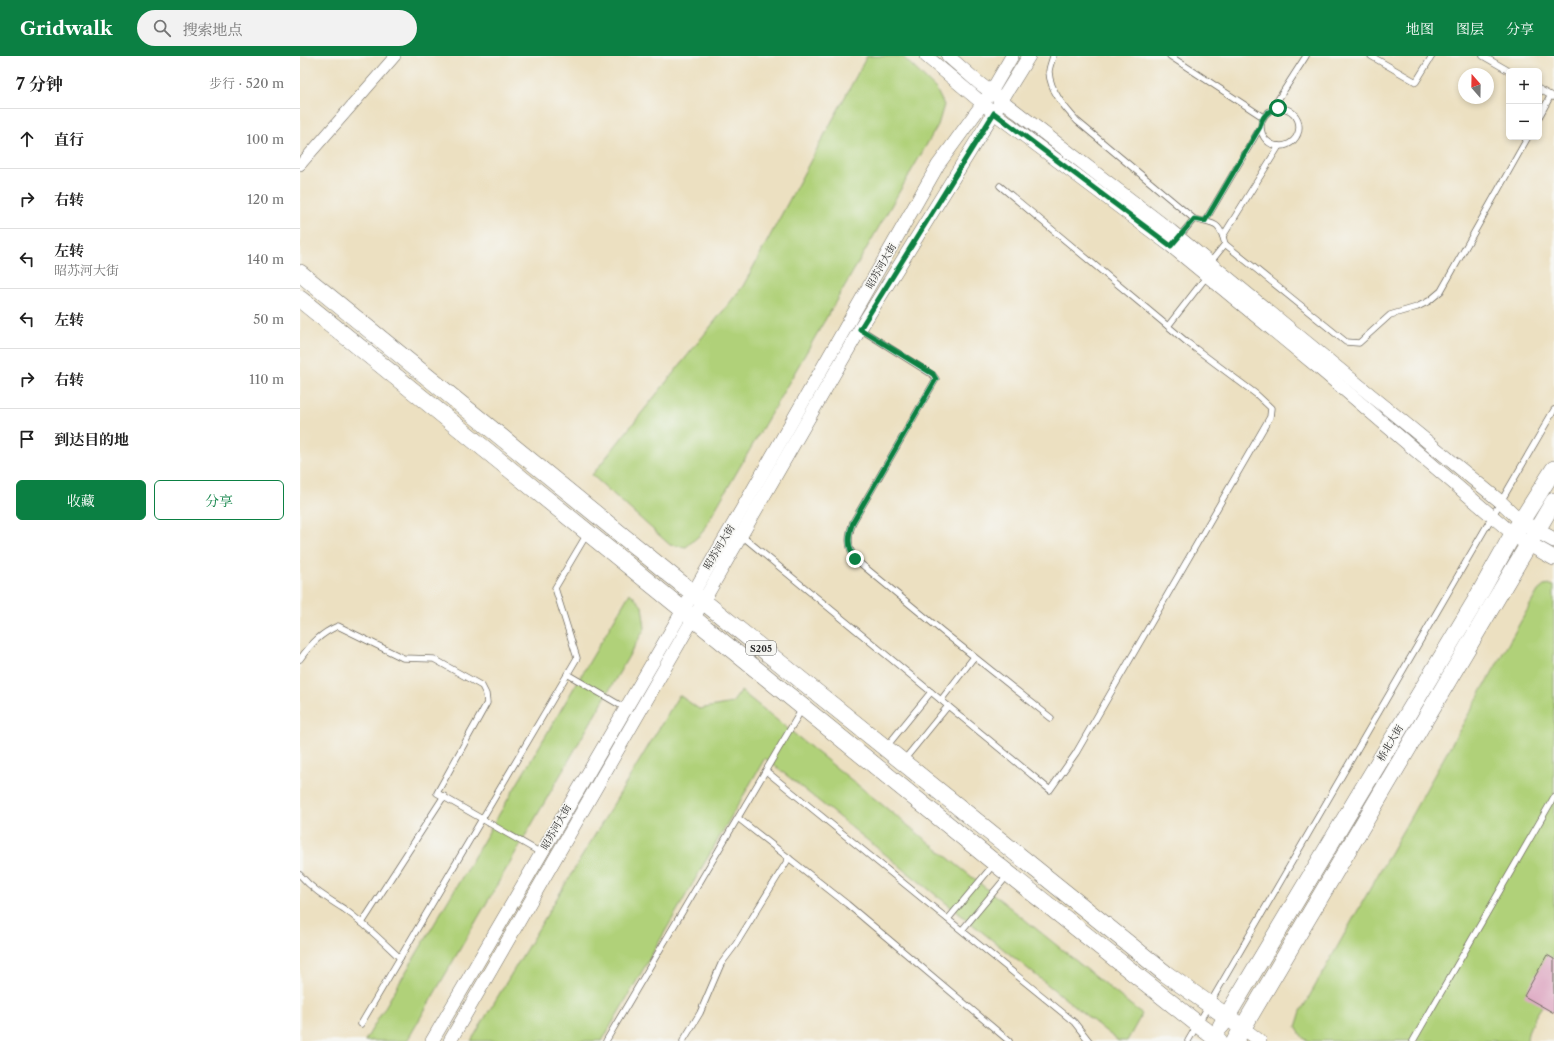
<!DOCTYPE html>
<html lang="zh">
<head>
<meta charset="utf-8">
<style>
	:root { --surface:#fff; --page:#f2f2f2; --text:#222; --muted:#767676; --line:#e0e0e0; --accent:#0b8043 }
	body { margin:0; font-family:"Libre Caslon Text","Noto Serif SC",serif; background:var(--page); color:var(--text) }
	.controls { position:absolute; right:12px; top:12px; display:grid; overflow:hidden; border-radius:6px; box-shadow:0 2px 6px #0003 }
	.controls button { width:36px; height:36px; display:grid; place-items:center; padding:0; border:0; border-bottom:1px solid var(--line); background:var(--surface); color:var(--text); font:20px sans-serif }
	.compass { position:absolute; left:1158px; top:12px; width:36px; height:36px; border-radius:50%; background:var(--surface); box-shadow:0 2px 6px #0003; rotate:340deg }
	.stop { position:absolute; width:12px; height:12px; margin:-9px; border:3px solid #0b8043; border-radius:50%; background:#fff }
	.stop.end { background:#0b8043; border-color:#fff; box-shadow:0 1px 4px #0008 }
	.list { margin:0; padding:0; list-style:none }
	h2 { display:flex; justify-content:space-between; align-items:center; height:52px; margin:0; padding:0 16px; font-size:17px }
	h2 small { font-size:13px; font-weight:400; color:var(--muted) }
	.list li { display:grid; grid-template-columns:26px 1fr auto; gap:12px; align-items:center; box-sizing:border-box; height:60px; padding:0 16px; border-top:1px solid var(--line) }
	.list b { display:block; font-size:15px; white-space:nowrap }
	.list p { margin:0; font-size:13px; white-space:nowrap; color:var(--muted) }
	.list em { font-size:13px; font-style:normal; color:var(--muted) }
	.actions { display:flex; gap:8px; padding:12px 16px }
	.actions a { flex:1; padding:9px 0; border:1px solid var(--accent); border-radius:6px; text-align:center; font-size:14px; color:var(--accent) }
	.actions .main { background:var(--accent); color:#fff }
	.icon { flex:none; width:22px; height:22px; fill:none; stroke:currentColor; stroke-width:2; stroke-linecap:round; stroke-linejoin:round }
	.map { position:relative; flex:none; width:1254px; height:985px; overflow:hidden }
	header { display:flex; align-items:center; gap:24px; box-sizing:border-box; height:56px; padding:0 20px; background:var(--accent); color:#fff }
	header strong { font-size:19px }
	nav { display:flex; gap:22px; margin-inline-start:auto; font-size:14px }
	.search { width:280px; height:36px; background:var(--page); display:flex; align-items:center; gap:10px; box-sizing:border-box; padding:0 14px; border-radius:22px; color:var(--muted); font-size:15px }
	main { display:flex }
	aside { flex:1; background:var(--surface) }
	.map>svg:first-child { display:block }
	.green { fill:#b0d179; stroke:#6e7e52 }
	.building { fill:#dfacc5 }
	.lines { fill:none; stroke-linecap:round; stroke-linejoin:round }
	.service-casing { stroke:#6f6a60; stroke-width:7 }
	.minor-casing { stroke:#6f6a60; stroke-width:12 }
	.tertiary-casing { stroke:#6f6a60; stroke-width:14 }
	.secondary-casing { stroke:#6f6a60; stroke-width:16 }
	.primary-casing { stroke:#6f6a60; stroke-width:18 }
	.service { stroke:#fff; stroke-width:5.5 }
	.minor { stroke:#fff; stroke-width:11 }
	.tertiary { stroke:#fff; stroke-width:13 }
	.secondary { stroke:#fff; stroke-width:15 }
	.primary { stroke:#fff; stroke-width:17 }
	.route { stroke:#0b8043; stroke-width:5 }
	.labels { text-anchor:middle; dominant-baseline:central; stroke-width:3; stroke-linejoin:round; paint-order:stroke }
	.shield { fill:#f6f6f2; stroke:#686867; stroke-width:1 }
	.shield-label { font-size:9px; font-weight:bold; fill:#2b2b2b }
	.street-label { font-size:10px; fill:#2b2b2b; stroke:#f6f6f2 }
</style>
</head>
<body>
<header>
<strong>Gridwalk</strong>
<div class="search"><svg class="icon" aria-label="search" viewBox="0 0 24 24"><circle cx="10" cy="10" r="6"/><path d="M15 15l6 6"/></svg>搜索地点</div>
<nav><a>地图</a><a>图层</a><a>分享</a></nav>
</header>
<main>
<aside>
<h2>7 分钟<small>步行 · 520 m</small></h2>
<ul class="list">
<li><svg class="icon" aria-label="ahead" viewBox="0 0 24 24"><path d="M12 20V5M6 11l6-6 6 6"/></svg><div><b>直行</b></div><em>100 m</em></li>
<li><svg class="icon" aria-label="right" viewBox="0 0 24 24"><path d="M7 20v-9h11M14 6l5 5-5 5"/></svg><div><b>右转</b></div><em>120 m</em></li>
<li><svg class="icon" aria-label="left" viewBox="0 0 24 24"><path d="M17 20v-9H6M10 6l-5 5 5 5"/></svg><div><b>左转</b><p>昭苏河大街</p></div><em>140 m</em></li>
<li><svg class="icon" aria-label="left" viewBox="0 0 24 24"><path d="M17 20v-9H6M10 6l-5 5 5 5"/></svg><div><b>左转</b></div><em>50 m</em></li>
<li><svg class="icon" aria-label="right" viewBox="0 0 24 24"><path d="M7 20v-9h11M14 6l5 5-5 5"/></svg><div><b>右转</b></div><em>110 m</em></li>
<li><svg class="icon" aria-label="arrive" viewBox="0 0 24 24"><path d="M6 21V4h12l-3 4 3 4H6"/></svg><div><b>到达目的地</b></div></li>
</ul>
<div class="actions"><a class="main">收藏</a><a>分享</a></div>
</aside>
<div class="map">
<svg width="1254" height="985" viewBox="0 0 1254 985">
	<rect width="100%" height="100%" fill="#f6f6f2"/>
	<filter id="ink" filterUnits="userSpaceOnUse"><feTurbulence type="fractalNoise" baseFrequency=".025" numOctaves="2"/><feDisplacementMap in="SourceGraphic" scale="8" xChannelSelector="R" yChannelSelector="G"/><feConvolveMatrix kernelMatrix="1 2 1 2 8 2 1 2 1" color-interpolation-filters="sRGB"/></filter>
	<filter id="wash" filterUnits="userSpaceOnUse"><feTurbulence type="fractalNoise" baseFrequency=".012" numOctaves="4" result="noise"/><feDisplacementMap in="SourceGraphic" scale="16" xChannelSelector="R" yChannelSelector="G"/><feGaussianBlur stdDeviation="0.9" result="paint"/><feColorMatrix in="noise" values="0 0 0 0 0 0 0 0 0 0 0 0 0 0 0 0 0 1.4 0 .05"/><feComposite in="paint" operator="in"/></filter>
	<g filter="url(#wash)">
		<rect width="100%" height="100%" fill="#ece0c1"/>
		<g class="green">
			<path d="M567,0h35l34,33 8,16 -6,20 -237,409 -15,13 -16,-2 -78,-70 151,-189z"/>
			<path d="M1251,529l3,1v403c-9,14 -27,34 -27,52h-218l-6,-3 -7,-11 5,-16 237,-420 6,-5z"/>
			<path d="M330,537l12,13 3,22 -238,413h-42z"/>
			<path d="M441,635l401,323 -15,27h-9l-353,-283 -163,283h-131l208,-346 20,14 33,-6z"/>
		</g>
		<g id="blocks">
			<path class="building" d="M1247,899l7,4v54l-30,-17z"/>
		</g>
	</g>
	<g filter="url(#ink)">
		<use href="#blocks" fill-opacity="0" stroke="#6f6a60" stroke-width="1"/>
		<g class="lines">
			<g class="service-casing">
				<g id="service">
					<path d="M753,0c-1,5 -4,11 -4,16 1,19 16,36 28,49l117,98c20,6 25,1 31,25l121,98 13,1 31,-28 27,-8 12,-6 12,-10 87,-154"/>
					<path d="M870,0l93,61"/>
					<path d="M1071,0l45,26 16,-26"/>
					<path d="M1183,0l26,15"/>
					<path d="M1239,33l14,8"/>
					<circle cx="980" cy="71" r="19"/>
					<path d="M972,53l34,-53"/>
					<path d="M1239,61l12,-22"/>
					<path d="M905,165l55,-93"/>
					<path d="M923,180l56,-90"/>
					<path d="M879,181l15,-18"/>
					<path d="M909,208l16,-20"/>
					<path d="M868,270l39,-50"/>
					<path d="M560,273l73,46 3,4 -83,143c-5,14 -6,24 2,37l87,72 109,87"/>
					<path d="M442,480l308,254 26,-37 194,-336 1,-9 -15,-14 -68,-51 -188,-157"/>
					<path d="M0,603c11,-15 21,-26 38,-33l65,32 31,1 48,27 4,8 1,9 -50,90 104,60"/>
					<path d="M267,618l58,34"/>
					<path d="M641,644l33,-43"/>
					<path d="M587,690l44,-54"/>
					<path d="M604,704l44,-54"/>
					<path d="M466,715l308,251 15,19"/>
					<path d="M438,762l109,86 162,137"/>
					<path d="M0,819c14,16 27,23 44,34 20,14 38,32 56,49"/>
					<path d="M648,863l46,-55"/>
					<path d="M62,867l82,-127"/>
					<path d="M662,874l46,-55"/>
					<path d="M61,968l216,-366 -22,-70 32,-54"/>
					<path d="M306,985l196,-332"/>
					<path d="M383,985l17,-28 21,-49 15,-20 53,-86"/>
					<path d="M888,985l366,-631"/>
					<path d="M1113,985l141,-244"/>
				</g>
			</g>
			<g class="minor-casing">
				<path id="minor" d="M0,109l95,-109"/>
			</g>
			<g class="tertiary-casing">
				<g id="tertiary">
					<path d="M626,0l68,57 177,133 154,127 188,161"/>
					<path d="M648,0l31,27 192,148 330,271 20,19"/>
					<path d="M943,972l17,13"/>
					<path d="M132,985l310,-532 196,-344 53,-73 21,-36"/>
					<path d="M150,985l410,-712 169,-273"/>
				</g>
			</g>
			<g class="secondary-casing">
				<g id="secondary">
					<path d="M1227,469l27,15"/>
					<path d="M1219,482l35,20"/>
				</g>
			</g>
			<g class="primary-casing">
				<g id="primary">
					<path d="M0,217l362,295 504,406 77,54"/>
					<path d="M0,243l695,564 224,178"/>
					<path d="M921,970l255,-426 37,-66 41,-65"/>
					<path d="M935,985l319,-540"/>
				</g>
			</g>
			<use href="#service" class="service"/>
			<use href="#minor" class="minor"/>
			<use href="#tertiary" class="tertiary"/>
			<use href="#secondary" class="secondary"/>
			<use href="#primary" class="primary"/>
		</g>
	</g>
	<g class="lines" filter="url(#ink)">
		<path class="route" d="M555,503c-8,-13 -7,-23 -2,-37l83,-143 -3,-5 -73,-45 134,-216 177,133 23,-27 11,2 55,-94c2,-11 8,-17 18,-19"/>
	</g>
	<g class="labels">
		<rect class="shield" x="446" y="585" width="30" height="14" rx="3"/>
		<g class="shield-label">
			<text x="461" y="592">S205</text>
		</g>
		<g class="street-label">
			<text transform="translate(581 210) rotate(-60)">昭苏河大街</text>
			<text transform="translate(419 491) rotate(-59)">昭苏河大街</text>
			<text transform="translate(1090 687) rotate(-59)">桥北大街</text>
			<text transform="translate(256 771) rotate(-60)">昭苏河大街</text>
		</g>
	</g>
</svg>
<div class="controls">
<button>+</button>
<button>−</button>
</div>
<svg class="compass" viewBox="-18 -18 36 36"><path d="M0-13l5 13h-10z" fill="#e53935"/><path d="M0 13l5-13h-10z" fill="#767676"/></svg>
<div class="stop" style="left:978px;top:52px"></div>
<div class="stop end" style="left:555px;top:503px"></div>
</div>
</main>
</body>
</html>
